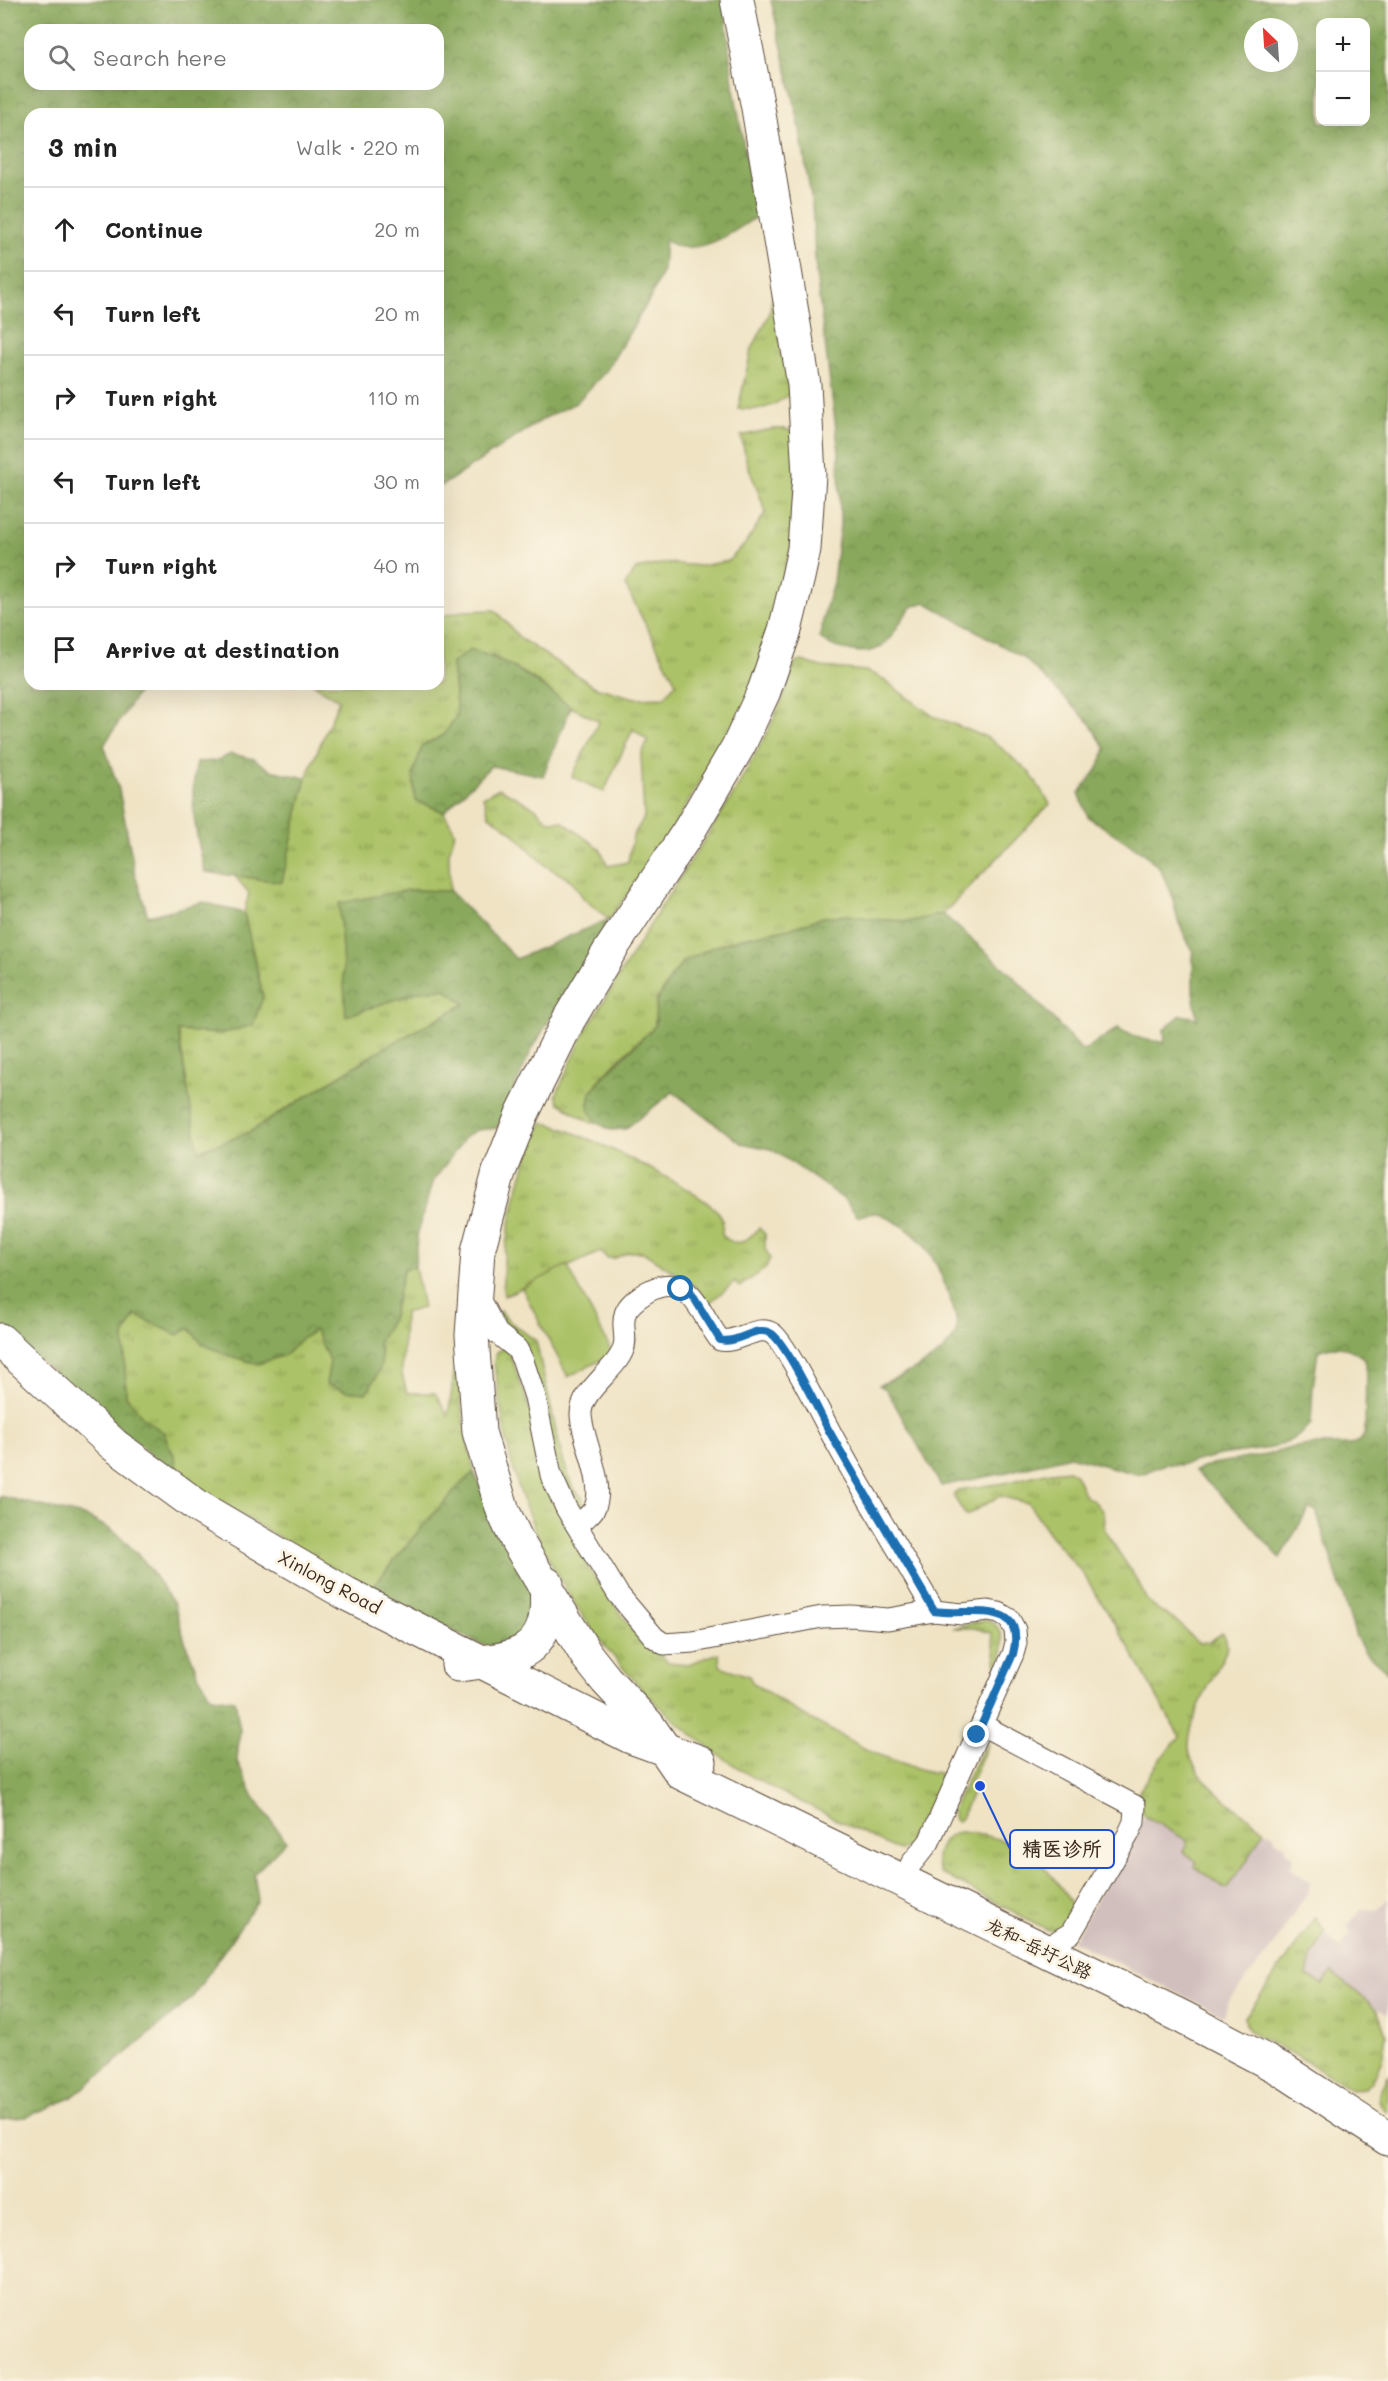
<!DOCTYPE html>
<html lang="en">
<head>
<meta charset="utf-8">
<style>
	:root { --surface:#fff; --page:#f6f6f6; --text:#222; --muted:#767676; --line:#e0e0e0 }
	body { margin:0; font-family:Mali,"LXGW WenKai TC",sans-serif; background:var(--page); color:var(--text) }
	.controls { position:absolute; right:18px; top:18px; display:grid; overflow:hidden; border-radius:12px; box-shadow:0 6px 24px #0002 }
	.controls button { width:54px; height:54px; display:grid; place-items:center; padding:0; border:0; border-bottom:2px solid var(--line); background:var(--surface); color:var(--text); font:30px sans-serif }
	.compass { position:absolute; left:1244px; top:18px; width:54px; height:54px; border-radius:50%; background:var(--surface); box-shadow:0 6px 24px #0002; rotate:335deg }
	.stop { position:absolute; width:18px; height:18px; margin:-14px; border:4px solid #1f6fb2; border-radius:50%; background:#fff }
	.stop.end { background:#1f6fb2; border-color:#fff; box-shadow:0 2px 6px #0008 }
	.list { margin:0; padding:0; list-style:none }
	h2 { display:flex; justify-content:space-between; align-items:center; height:78px; margin:0; padding:0 24px; font-size:26px }
	h2 small { font-size:20px; font-weight:400; color:var(--muted) }
	.list li { display:grid; grid-template-columns:39px 1fr auto; gap:18px; align-items:center; box-sizing:border-box; height:84px; padding:0 24px; border-top:2px solid var(--line) }
	.list b { display:block; font-size:22px; white-space:nowrap }
	.list em { font-size:20px; font-style:normal; color:var(--muted) }
	.icon { flex:none; width:33px; height:33px; fill:none; stroke:currentColor; stroke-width:2; stroke-linecap:round; stroke-linejoin:round }
	.map { position:relative; flex:none; width:1388px; height:2381px; overflow:hidden }
	.search { position:absolute; background:var(--surface); box-shadow:0 6px 24px #0002; left:24px; top:24px; width:420px; height:66px; display:flex; align-items:center; gap:15px; box-sizing:border-box; padding:0 21px; border-radius:18px; color:var(--muted); font-size:22px }
	.panel { position:absolute; background:var(--surface); box-shadow:0 6px 24px #0002; left:24px; top:108px; width:420px; height:582px; border-radius:18px }
	.map>svg:first-child { display:block }
	.industrial { fill:#d1bfbe }
	.grass { fill:url(#grass-tufts); stroke:#747642; stroke-width:1.5 }
	.forest { fill:url(#forest-crowns); stroke:#62693d; stroke-width:1.5; fill-rule:evenodd }
	.garden { fill:#acc267; stroke:#747642; stroke-width:1.5 }
	.lines { fill:none; stroke-linecap:round; stroke-linejoin:round }
	.street-casing { stroke:#564637; stroke-width:23 }
	.primary-casing { stroke:#564637; stroke-width:35 }
	.highway-casing { stroke:#564637; stroke-width:35 }
	.street { stroke:#fff; stroke-width:21 }
	.primary { stroke:#fff; stroke-width:33 }
	.highway { stroke:#fff; stroke-width:33 }
	.route { stroke:#1f6fb2; stroke-width:8 }
	.labels { text-anchor:middle; dominant-baseline:central; stroke-width:6; stroke-linejoin:round; paint-order:stroke }
	.street-label { font-size:18px; fill:#3b2a1e; stroke:#fcf5e5 }
	.leader { fill:none; stroke:#1d4ed8; stroke-width:2 }
	.callout-dot { fill:#1d4ed8; stroke:#fcf5e5; stroke-width:2 }
	.callout { fill:#fcf5e5; stroke:#1d4ed8; stroke-width:2 }
	.callout-label { font-size:20px; text-anchor:middle; font-weight:bold; fill:#3b2a1e }
</style>
</head>
<body>
<div class="map">
<svg width="1388" height="2381" viewBox="0 0 1388 2381">
	<defs>
		<pattern id="grass-tufts" width="24" height="20" patternUnits="userSpaceOnUse" patternTransform="scale(1.5)"><rect width="24" height="20" fill="#acc267"/><path d="M3 7l-1-3M5 7V3M7 7l1-3M15 17l-1-3M17 17v-4M19 17l1-3" fill="none" stroke="#8d9e54"/></pattern>
		<pattern id="forest-crowns" width="20" height="18" patternUnits="userSpaceOnUse" patternTransform="scale(1.5)"><rect width="20" height="18" fill="#89a85c"/><path d="M2 6a3 3 0 1 1 6 0M12 15a3 3 0 1 1 6 0" fill="none" stroke="#71894b"/></pattern>
	</defs>
	<rect width="100%" height="100%" fill="#fcf5e5"/>
	<filter id="ink" filterUnits="userSpaceOnUse"><feTurbulence type="fractalNoise" baseFrequency=".0167" numOctaves="2"/><feDisplacementMap in="SourceGraphic" scale="12" xChannelSelector="R" yChannelSelector="G"/><feConvolveMatrix kernelMatrix="1 2 1 2 8 2 1 2 1" color-interpolation-filters="sRGB"/></filter>
	<filter id="wash" filterUnits="userSpaceOnUse"><feTurbulence type="fractalNoise" baseFrequency=".008" numOctaves="4" result="noise"/><feDisplacementMap in="SourceGraphic" scale="24" xChannelSelector="R" yChannelSelector="G"/><feGaussianBlur stdDeviation="1.35" result="paint"/><feColorMatrix in="noise" values="0 0 0 0 0 0 0 0 0 0 0 0 0 0 0 0 0 1.4 0 .05"/><feComposite in="paint" operator="in"/></filter>
	<g filter="url(#wash)">
		<rect width="100%" height="100%" fill="#efe3c4"/>
		<g class="industrial">
			<path d="M1145,1816l44,25 8,21 29,27 21,-28 17,-31 9,3 3,8 10,3 -2,5 10,8 -5,11 22,14 -3,10 -35,54 -45,56 -4,14 -151,-75z"/>
			<path d="M1388,1898v117l-36,-25 -19,-18 -10,12 -16,-8 4,-18 14,-26 15,16 11,-16 -4,-5 14,-18 17,1z"/>
		</g>
		<g class="grass">
			<path d="M774,290l3,34 13,70c-20,15 -28,16 -52,15l13,-58 18,-36z"/>
			<path d="M772,429h13l10,3 1,96 -42,161 -96,165 -49,65 -25,-20 -12,-18 -26,-15 -34,-34 -23,-17 -6,-18 16,-9 35,19 15,14h13l38,28 8,17 20,-4 5,-26 11,-18 -3,-63 7,-14 -15,-12 -29,63 -32,-15 27,-56 -28,-14 -40,-30 -38,-21 -41,7 5,52 -13,20 -22,11 -7,54 29,12 11,20 -6,21 1,38 -42,-1 -62,126 74,-25 25,-2 20,15 -79,43 -138,86 -50,19 -20,-122 43,4 42,-37 -19,-84 5,-20 -15,-18 48,6 24,-103 33,-78 -26,-16h125v-67l25,-6 32,-1 26,29 74,48 40,11 29,-1 12,-14 -51,-98 11,-16 30,-6 34,3 28,-5 17,-17 21,-32 -19,-49 -6,-27z"/>
			<path d="M802,661l19,6 45,4 14,6 53,39 53,21 12,8 32,28 20,31 -107,110 -31,7 -89,-4 -28,10 -53,11 -29,9 -29,14 -12,15 -16,26 -1,24c-17,17 -55,47 -64,67 -5,12 0,21 6,30h-6l-32,-20 -3,-8 29,-63 76,-125 71,-110 36,-66 14,-31 13,-37z"/>
			<path d="M543,1123c26,2 168,72 178,93 3,6 1,13 1,19 15,14 24,7 37,-7l6,6v14l5,10 -5,11 -26,18 -4,-5 -31,25 -4,-14 -5,-7 -52,-34h-14l-14,6h-8l-7,-6 -96,44c-6,-38 18,-140 39,-173z"/>
			<path d="M415,1267l8,41 -19,5 -2,61 5,19h28l13,23 6,-42 6,-16c-4,39 6,76 14,114 -12,9 -19,19 -29,30 -27,28 -51,58 -75,89l-192,-113 -3,-20 -12,-26 -19,-13 -18,-23 -2,-60 12,-21 42,20 11,-7 96,27 16,-16 14,-9 15,32 48,-19 14,-24 12,-51z"/>
			<path d="M500,1310l9,11 27,20 25,112 11,34 10,10 2,7 -7,2 -6,-5 -65,-171 -7,-11z"/>
			<path d="M503,1349l6,2 65,183 16,37 43,59 35,32 20,2 31,-11 1,13 29,10 4,7 46,30 74,40 58,20 6,-1 6,5 3,8 -10,12 -24,48 -12,5 -7,-2c-25,-12 -49,-25 -73,-37 -26,-13 -53,-24 -77,-40 -106,-67 -189,-172 -227,-292 -11,-37 -16,-77 -22,-116l3,-11z"/>
			<path d="M1069,1470l6,4 10,22 10,6 8,10 2,19 34,52 7,16 14,12 22,14 8,11 8,7 11,-1 13,-9 6,14c-13,29 -45,77 -38,108 3,10 10,20 17,27 17,19 38,32 57,48l-17,31 -21,28 -31,-22 2,-5 -14,-11 5,-10 -43,-25 -10,-18 24,-38 21,-23 -60,-105 -36,-57 -34,-40 -22,-32 -29,-7 -33,20 -12,-19v-4l4,-3 46,-7 46,-11z"/>
			<path d="M985,1620c25,6 18,34 13,52l-6,-39 -18,-5h-21z"/>
			<path d="M988,1744l-18,40 4,4 -13,30 -3,3 -4,-1 -2,-9 27,-56z"/>
			<path d="M960,1832c17,1 38,6 54,13 23,10 54,45 60,69l-13,15 -13,1 -108,-57c-8,-18 1,-37 20,-41z"/>
			<path d="M1316,1917l9,15 -14,26 -4,18 16,8 9,-12 45,37 9,26 -4,25 -11,22 -7,6 -12,1 -51,-31 -50,-25 -5,-7 -1,-9z"/>
			<path d="M1388,2074v38c-17,-12 -7,-22 0,-38z"/>
		</g>
		<g class="forest">
			<path d="M0,0h724l9,83 23,134c-21,14 -47,33 -74,30 -6,0 -12,-4 -17,-7l-2,30 -13,29 -44,72 -30,32 -31,15 -107,70v-374h-408v570h193l-83,5 -36,56 15,45 16,84 13,42 55,-14 41,11 19,84 -10,28 -32,9 -43,-3 20,120 50,-18 138,-86 79,-43 -20,-15 -25,2 -74,25 -7,-113 69,-13 42,1 66,68 93,-40 -78,132 -34,77 -20,2 -11,6 -34,47 -15,53 -2,31 -11,1 -12,51 -14,24c8,23 1,30 -12,50l-20,-2 -20,-7 4,-22 -15,-32 -14,9 -16,16 -27,9 -28,-8 -28,-12 -13,-16 -11,7 -43,-20 -11,21 2,60 18,23 19,13 12,26 3,20 -178,-151zM30,30h408v54h-408z"/>
			<path d="M771,0h617v1672l-24,-21 -8,-14 -40,-126 -7,-3 -29,50 -39,-44 -46,-43 17,-7 54,-9 24,-7 20,-3h40l10,-4 5,-7 1,-72c-11,-15 -31,-19 -48,-11l-5,36 -2,37 -14,13 -25,11 -52,7 -40,10 -15,-1 -21,9 -8,1 -66,-18 -70,18 -59,12 -55,-97 -7,-4c26,-11 62,-24 76,-50 5,-10 -1,-26 -5,-36 -11,-34 -24,-63 -58,-79 -5,-3 -11,-7 -16,-7 -6,0 -13,2 -18,4l-12,-16 -42,-30 -33,-22 -30,-6 -68,-51 -48,37 -14,1 -14,-7 -8,-13 1,-16 11,-15 54,-53 1,-24 16,-26 12,-15 29,-14 29,-9 53,-11 28,-10 26,-2 32,5 31,1 31,-7 70,62 70,75 35,-23c16,10 29,13 47,14l-1,-13 17,-14 16,3 -4,-26v-39l-15,-32 -7,-29 -12,-25 -15,-14 -56,-36 -9,-24 18,-23 9,-21 -17,-27 -65,-64 -99,-56c-5,2 -13,4 -16,8 -18,21 -19,47 -56,41 -14,-2 -22,-4 -33,-13l4,-24 9,-32 7,-57 -1,-73 -23,-178 -4,-70 -14,-85zM1366,22v100h-46v-100zM1253,27h36v36h-36z"/>
			<path d="M470,650c40,10 68,33 101,57l-28,69 -52,-10 -47,46 -29,-12 -2,-26 9,-28 22,-11 13,-20 -5,-52z"/>
			<path d="M231,754l23,5 16,11 36,8 -24,104 -77,-10c-9,-37 -17,-72 -8,-110l19,-1z"/>
			<path d="M474,1472l55,115 4,18 -9,30 -26,12 -18,-3 -110,-53c24,-31 48,-61 75,-89 10,-11 17,-21 29,-30z"/>
			<path d="M0,1496l87,21 29,15 28,29 30,43 11,37 12,31 14,25 24,3 5,30 -3,31 17,36 32,44 -32,33 4,26 -66,98 -60,51 -61,49 -45,19 -26,2z"/>
		</g>
		<path class="garden" d="M567,1265l46,89 -45,23 -46,-89z"/>
	</g>
	<g filter="url(#ink)">
		<g class="lines">
			<g class="street-casing">
				<g id="street">
					<path d="M473,1305l10,1 14,27 20,16 6,12 12,36 16,78 15,33 52,86 36,43 10,7 29,-2 129,-25 29,-1 37,3 46,-8 28,3 26,-3 11,2 10,6 6,11 1,13 -3,11 -84,188 -18,22"/>
					<path d="M578,1525c5,-5 12,-10 16,-16 13,-24 -12,-69 -13,-94 -1,-24 34,-44 42,-65 5,-11 -2,-24 2,-36 3,-10 14,-17 22,-22 43,-24 53,23 73,48 18,4 37,-17 53,-6 14,11 49,83 60,103 32,59 68,116 101,174"/>
					<path d="M982,1725l153,81 -1,16 -6,13 -57,98 -13,8"/>
				</g>
			</g>
			<g class="primary-casing">
				<path id="primary" d="M0,1340l114,105 86,63 51,30 96,56 284,143 69,25"/>
			</g>
			<g class="highway-casing">
				<g id="highway">
					<path d="M737,0l21,108 46,277 5,90 -5,74 -6,28 -13,53 -21,61 -25,54 -49,84 -81,123 -40,67 -47,95 -23,58 -21,79 -6,84 7,97 24,79 14,30 70,115 19,24 42,45 33,48 501,244 99,52 107,70"/>
					<path d="M458,1665c39,-6 83,-3 88,-52 1,-10 0,-19 1,-29"/>
				</g>
			</g>
			<use href="#street" class="street"/>
			<use href="#primary" class="primary"/>
			<use href="#highway" class="highway"/>
		</g>
	</g>
	<g class="lines" filter="url(#ink)">
		<path class="route" d="M681,1289l8,3 5,6 26,42c18,5 37,-17 52,-6 15,11 46,76 56,95 34,61 71,121 106,182 33,6 94,-15 79,43l-36,81"/>
	</g>
	<g class="labels">
		<g class="street-label">
			<text transform="translate(330 1582) rotate(28)">Xinlong Road</text>
			<text transform="translate(1039 1948) rotate(26)">龙和-岳圩公路</text>
		</g>
	</g>
	<path class="leader" d="M980 1786L1010 1849"/>
	<circle class="callout-dot" cx="980" cy="1786" r="6"/>
	<rect class="callout" x="1010" y="1830" width="104" height="38" rx="6"/>
	<g class="callout-label">
		<text x="1062" y="1856">精医诊所</text>
	</g>
</svg>
<div class="controls">
<button>+</button>
<button>−</button>
</div>
<svg class="compass" viewBox="-18 -18 36 36"><path d="M0-13l5 13h-10z" fill="#e53935"/><path d="M0 13l5-13h-10z" fill="#767676"/></svg>
<div class="stop" style="left:681px;top:1289px"></div>
<div class="stop end" style="left:977px;top:1735px"></div>
<div class="search"><svg class="icon" aria-label="search" viewBox="0 0 24 24"><circle cx="10" cy="10" r="6"/><path d="M15 15l6 6"/></svg>Search here</div>
<section class="panel">
<h2>3 min<small>Walk · 220 m</small></h2>
<ul class="list">
<li><svg class="icon" aria-label="ahead" viewBox="0 0 24 24"><path d="M12 20V5M6 11l6-6 6 6"/></svg><div><b>Continue</b></div><em>20 m</em></li>
<li><svg class="icon" aria-label="left" viewBox="0 0 24 24"><path d="M17 20v-9H6M10 6l-5 5 5 5"/></svg><div><b>Turn left</b></div><em>20 m</em></li>
<li><svg class="icon" aria-label="right" viewBox="0 0 24 24"><path d="M7 20v-9h11M14 6l5 5-5 5"/></svg><div><b>Turn right</b></div><em>110 m</em></li>
<li><svg class="icon" aria-label="left" viewBox="0 0 24 24"><path d="M17 20v-9H6M10 6l-5 5 5 5"/></svg><div><b>Turn left</b></div><em>30 m</em></li>
<li><svg class="icon" aria-label="right" viewBox="0 0 24 24"><path d="M7 20v-9h11M14 6l5 5-5 5"/></svg><div><b>Turn right</b></div><em>40 m</em></li>
<li><svg class="icon" aria-label="arrive" viewBox="0 0 24 24"><path d="M6 21V4h12l-3 4 3 4H6"/></svg><div><b>Arrive at destination</b></div></li>
</ul>
</section>
</div>
</body>
</html>
